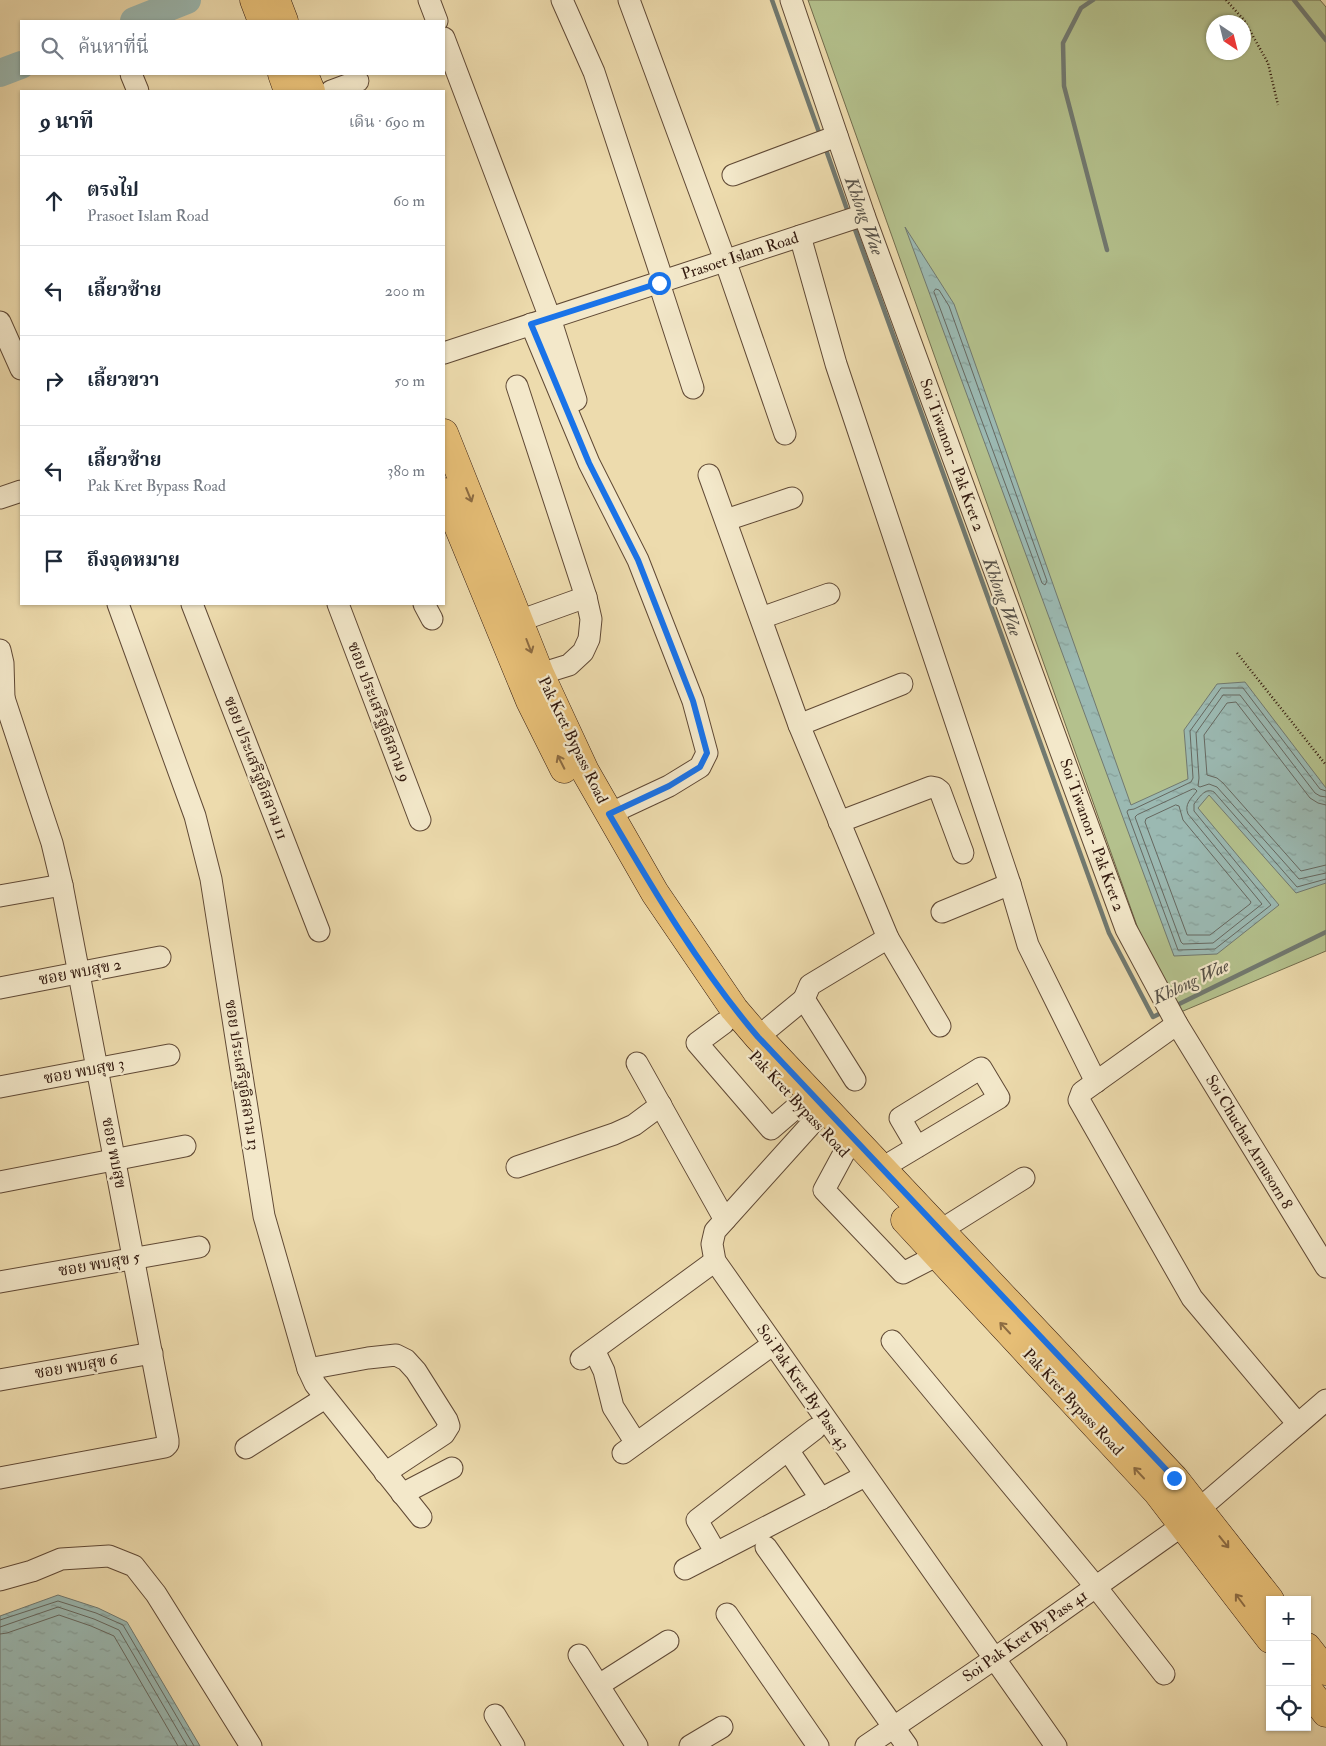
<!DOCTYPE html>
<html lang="th">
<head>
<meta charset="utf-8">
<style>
	:root { --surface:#fff; --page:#f6f6f7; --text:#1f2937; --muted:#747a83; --line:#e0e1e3 }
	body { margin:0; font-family:"IM FELL Double Pica","Noto Serif Thai",serif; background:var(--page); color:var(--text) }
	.controls { position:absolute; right:15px; bottom:15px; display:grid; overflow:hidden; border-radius:0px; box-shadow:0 1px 4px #0004 }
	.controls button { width:45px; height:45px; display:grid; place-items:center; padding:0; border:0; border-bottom:1px solid var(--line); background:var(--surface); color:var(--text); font:25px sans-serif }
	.compass { position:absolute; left:1206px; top:15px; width:45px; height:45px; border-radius:50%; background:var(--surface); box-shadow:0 1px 4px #0004; rotate:145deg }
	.stop { position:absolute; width:15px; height:15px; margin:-11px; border:4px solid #1a73e8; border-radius:50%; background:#fff }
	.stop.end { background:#1a73e8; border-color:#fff; box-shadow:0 1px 5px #0008 }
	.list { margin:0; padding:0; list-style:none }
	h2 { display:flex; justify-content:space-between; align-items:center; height:65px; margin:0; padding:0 20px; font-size:21px }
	h2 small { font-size:16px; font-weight:400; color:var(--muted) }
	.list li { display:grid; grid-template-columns:32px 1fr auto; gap:15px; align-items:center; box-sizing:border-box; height:90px; padding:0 20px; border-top:1px solid var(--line) }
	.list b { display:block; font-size:19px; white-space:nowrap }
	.list p { margin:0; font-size:16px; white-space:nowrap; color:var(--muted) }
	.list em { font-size:16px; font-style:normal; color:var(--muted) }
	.icon { flex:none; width:28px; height:28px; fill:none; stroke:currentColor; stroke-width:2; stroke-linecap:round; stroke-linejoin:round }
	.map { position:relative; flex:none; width:1326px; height:1746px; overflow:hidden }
	.search { position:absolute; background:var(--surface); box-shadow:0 1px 4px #0004; left:20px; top:20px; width:425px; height:55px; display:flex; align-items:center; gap:12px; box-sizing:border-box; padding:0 18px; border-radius:0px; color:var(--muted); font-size:19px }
	.panel { position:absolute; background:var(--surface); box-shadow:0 1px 4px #0004; left:20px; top:90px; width:425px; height:515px; border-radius:0px }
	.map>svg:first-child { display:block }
	.green { fill:#b4c18d; stroke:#726c4d; fill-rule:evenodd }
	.water { fill:url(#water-ripples); stroke:#717970 }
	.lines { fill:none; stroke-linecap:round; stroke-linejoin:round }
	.shore { stroke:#666860; stroke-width:1 }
	.stream { stroke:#717970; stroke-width:4.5 }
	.river { stroke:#9bb9b2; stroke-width:28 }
	.minor-casing { stroke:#604935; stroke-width:23 }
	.major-casing { stroke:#31180d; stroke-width:29 }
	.path { stroke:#31180d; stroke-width:2.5; stroke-dasharray:1 2.5; stroke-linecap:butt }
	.minor { stroke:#f3e8ca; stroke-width:21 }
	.major { stroke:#e6be76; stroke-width:28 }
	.oneway { stroke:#8c6b42 }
	.route { stroke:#1a73e8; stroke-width:6 }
	.labels { text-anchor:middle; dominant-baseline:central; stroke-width:4.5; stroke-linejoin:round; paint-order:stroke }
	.street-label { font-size:16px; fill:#31180d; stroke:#f3e8ca }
	.water-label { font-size:18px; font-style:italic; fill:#565047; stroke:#f3e8ca }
</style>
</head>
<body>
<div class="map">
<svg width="1326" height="1746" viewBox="0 0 1326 1746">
	<defs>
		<pattern id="water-ripples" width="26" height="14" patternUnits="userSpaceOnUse" patternTransform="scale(1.25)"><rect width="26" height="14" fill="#9bb9b2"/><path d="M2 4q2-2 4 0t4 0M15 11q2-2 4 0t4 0" fill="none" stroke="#869e98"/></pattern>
	</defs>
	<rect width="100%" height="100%" fill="#eddbad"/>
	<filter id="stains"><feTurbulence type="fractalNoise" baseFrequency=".004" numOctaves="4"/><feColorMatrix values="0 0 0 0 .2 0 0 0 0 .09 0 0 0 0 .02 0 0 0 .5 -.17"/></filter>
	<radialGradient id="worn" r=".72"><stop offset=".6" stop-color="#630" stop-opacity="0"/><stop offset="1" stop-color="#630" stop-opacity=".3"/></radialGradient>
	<path class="green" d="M808,0h512l6,7v944l-150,63 -29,-60zM1214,22h30v30h-30z"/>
	<g class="water">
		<path d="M905,227l49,77 177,501 57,-26 -4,-49 33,-46 28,-2 81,106v95l-30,10 -87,-98 -11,13 81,97 -62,49 -43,2z"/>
		<path d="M58,1595l40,13 29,14 73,124h-200v-130z"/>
	</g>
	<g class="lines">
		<g class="shore">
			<path d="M936,289l3,1 10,16 98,275 -2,4 -3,-2 -108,-291z"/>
			<path d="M1193,789h2l2,2c-6,8 -13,13 -9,23l74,90 -49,39 -30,1 -2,-2 -46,-125 2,-2z"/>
			<path d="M1326,791l-6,-2 -77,-101h-22l-31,43 3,47 -2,4 -57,27 -6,1 -1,2 51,138 37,-1 56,-44 -77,-94v-7c5,-6 11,-17 20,-12l83,95 29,-8"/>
			<path d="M1326,797l-6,-1 -5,-3 -75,-98h-17l-27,38 3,45 -1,8 2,1 9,-3 8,3 82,92 27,-6"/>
			<path d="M1176,805l3,1 4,14 68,82 -1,2 -40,31h-23l-42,-113 1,-3z"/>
			<path d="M1326,805l-8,-2 -8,-5 -74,-96 -9,1 -23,32 3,40 10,3 6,5 78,88 25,-6"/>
			<path d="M0,1620l58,-19 38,12 27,12 71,121"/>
			<path d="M0,1627l58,-20 36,12 25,11 68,116"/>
			<path d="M0,1634l7,-1 52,-18 32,11 23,10 64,110"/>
		</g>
		<g class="stream">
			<path d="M772,0l48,135"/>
			<path d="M1093,0l-12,8 -18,35 1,43 43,164"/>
			<path d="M1294,0l32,40"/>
			<path d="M825,147l24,68"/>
			<path d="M853,224l256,709 44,84 10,-5"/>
			<path d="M1175,1006l151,-74"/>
		</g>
		<g class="river">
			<path d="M134,21l53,-21"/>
			<path d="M0,73l21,-8"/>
		</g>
		<g class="minor-casing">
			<g id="minor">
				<path d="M429,0l8,21"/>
				<path d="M562,0l32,72 69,209"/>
				<path d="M629,0l96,260 60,174"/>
				<path d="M791,0l73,215 262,714 51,95 149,243"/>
				<path d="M444,38l106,280 26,82"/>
				<path d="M131,74l7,17"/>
				<path d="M331,91l27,-10"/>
				<path d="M733,175l104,-39"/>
				<path d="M800,236l36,128 174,520 18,61 68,137"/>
				<path d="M659,283l34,105"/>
				<path d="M0,322l21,47"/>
				<path d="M531,324l58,139 49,97 55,141 14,52 -7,14 -31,19 -60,28"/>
				<path d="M444,353l420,-138"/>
				<path d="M517,386l69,211 5,22 -2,20 -6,13 -14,13 -29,9"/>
				<path d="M709,475l90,250 89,213 52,88"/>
				<path d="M0,498l21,-7"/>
				<path d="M726,520l66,-22"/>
				<path d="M118,604l77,212 16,63 53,337 44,153 7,15 106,133"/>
				<path d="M192,604l127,327"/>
				<path d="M338,604l82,216"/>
				<path d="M424,604l8,15"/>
				<path d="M761,618l68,-24"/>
				<path d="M519,621l67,-24"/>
				<path d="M0,650l3,13 1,35"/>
				<path d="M0,690l4,8 48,145 10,42 106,555v4l-3,3 -165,31"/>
				<path d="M799,725l103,-41"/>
				<path d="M839,822l92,-35 5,1 4,3 23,62"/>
				<path d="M0,896l62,-11"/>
				<path d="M942,912l68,-28"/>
				<path d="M0,988l160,-31"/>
				<path d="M724,1023l-27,20 74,86 28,-24"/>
				<path d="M1177,1024l-95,68 -3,8 113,198 106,126"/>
				<path d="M758,1037l46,-38"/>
				<path d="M637,1063l88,157"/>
				<path d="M855,1080l-51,-81 6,-14 78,-47"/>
				<path d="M0,1087l169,-32"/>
				<path d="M814,1121l-99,110 -3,13 3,17 341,485"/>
				<path d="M844,1153l-20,37 79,83 35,-18"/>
				<path d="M517,1167l97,-33 20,-9 27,-20"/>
				<path d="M882,1168l117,-70 -18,-30 -81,50 17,29"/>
				<path d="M0,1182l185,-36"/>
				<path d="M941,1230l83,-52"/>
				<path d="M0,1282l199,-35"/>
				<path d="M892,1341l204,246 68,87"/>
				<path d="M594,1350l10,21 9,36 23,36"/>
				<path d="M581,1359l134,-98"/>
				<path d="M308,1369l60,-11 28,-3 10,5 10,11 31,49 2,6 -5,8 -59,39"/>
				<path d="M0,1380l152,-27"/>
				<path d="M246,1448l79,-50"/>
				<path d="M788,1450l33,49"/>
				<path d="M623,1453l149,-108"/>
				<path d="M402,1494l50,-26"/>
				<path d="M1198,1510l128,-110"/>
				<path d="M766,1547l141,199"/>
				<path d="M716,1553l-19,-33 118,-91"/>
				<path d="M685,1569l180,-93"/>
				<path d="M0,1580l32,-9 29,-12 48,-3 25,10 22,28 95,152"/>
				<path d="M727,1614l91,132"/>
				<path d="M579,1655l58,91"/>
				<path d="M599,1685l69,-44"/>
				<path d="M495,1715l19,31"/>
				<path d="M690,1746l32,-19"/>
				<path d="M866,1746l128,-87 189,-134"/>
			</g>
		</g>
		<g class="major-casing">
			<g id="major">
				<path d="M254,0l8,21"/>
				<path d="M276,0l8,21"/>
				<path d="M282,74l6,17"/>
				<path d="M304,74l7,17"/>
				<path d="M444,433l96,241 45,97 70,122 79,116 24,28 416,441 96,122"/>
				<path d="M444,492l86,209 34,68"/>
				<path d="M905,1220l252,272 113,147"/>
				<path d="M1307,1647l19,24"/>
				<path d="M1307,1688l19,25"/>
			</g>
		</g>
		<g class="path">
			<path d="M1226,0l18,20 24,43 10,42"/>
			<path d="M1237,653l89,112"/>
		</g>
		<use href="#minor" class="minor"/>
		<use href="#major" class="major"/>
	</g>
	<defs><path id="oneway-shaft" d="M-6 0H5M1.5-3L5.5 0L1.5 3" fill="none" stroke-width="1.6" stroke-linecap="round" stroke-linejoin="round" transform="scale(1.25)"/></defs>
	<g class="oneway">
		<use href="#oneway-shaft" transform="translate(469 495) rotate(68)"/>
		<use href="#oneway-shaft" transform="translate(529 646) rotate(69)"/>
		<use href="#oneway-shaft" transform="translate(561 762) rotate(-117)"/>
		<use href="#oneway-shaft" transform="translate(1005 1328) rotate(-133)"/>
		<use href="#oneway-shaft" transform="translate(1139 1473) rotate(-133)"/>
		<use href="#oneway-shaft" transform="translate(1224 1542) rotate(51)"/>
		<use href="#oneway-shaft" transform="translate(1240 1600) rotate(-127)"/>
	</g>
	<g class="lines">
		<path class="route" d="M659,283l-128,41 58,139 49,97 55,141 14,52 -7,14 -31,19 -60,28c45,77 91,155 149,223l416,441"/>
	</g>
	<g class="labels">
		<g class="street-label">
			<text transform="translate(740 256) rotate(-18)">Prasoet Islam Road</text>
			<text transform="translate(952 455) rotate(70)">Soi Tiwanon - Pak Kret 2</text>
			<text transform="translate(379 712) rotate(69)">ซอย ประเสริฐอิสลาม 9</text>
			<text transform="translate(573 740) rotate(64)">Pak Kret Bypass Road</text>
			<text transform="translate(256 768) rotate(69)">ซอย ประเสริฐอิสลาม 11</text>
			<text transform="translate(1092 835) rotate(70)">Soi Tiwanon - Pak Kret 2</text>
			<text transform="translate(80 972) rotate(-11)">ซอย พบสุข 2</text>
			<text transform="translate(84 1071) rotate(-11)">ซอย พบสุข 3</text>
			<text transform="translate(242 1075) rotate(81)">ซอย ประเสริฐอิสลาม 13</text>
			<text transform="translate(799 1104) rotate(47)">Pak Kret Bypass Road</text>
			<text transform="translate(1249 1142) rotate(59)">Soi Chuchat Arnusorn 8</text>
			<text transform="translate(114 1153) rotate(79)">ซอย พบสุข</text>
			<text transform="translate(99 1264) rotate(-10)">ซอย พบสุข 5</text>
			<text transform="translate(76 1366) rotate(-10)">ซอย พบสุข 6</text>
			<text transform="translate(803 1387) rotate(55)">Soi Pak Kret By Pass 43</text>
			<text transform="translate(1073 1402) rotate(47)">Pak Kret Bypass Road</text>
			<text transform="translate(1025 1636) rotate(-35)">Soi Pak Kret By Pass 41</text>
		</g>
		<g class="water-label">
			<text transform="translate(864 216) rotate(70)">Khlong Wae</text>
			<text transform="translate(1002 597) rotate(70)">Khlong Wae</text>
			<text transform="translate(1191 982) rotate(-25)">Khlong Wae</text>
		</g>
	</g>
	<rect width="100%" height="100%" filter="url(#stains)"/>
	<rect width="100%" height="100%" fill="url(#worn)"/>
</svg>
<div class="controls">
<button>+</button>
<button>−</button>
<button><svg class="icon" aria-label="locate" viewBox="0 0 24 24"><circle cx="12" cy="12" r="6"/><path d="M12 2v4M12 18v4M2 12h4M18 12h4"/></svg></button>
</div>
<svg class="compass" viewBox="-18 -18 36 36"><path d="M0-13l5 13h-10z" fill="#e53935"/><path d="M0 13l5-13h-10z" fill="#747a83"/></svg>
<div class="stop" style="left:659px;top:283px"></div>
<div class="stop end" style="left:1174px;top:1478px"></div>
<div class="search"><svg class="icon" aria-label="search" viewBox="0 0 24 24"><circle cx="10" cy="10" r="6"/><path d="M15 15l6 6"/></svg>ค้นหาที่นี่</div>
<section class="panel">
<h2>9 นาที<small>เดิน · 690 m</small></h2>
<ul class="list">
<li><svg class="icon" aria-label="ahead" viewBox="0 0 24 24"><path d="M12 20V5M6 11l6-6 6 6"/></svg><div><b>ตรงไป</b><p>Prasoet Islam Road</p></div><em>60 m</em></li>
<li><svg class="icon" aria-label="left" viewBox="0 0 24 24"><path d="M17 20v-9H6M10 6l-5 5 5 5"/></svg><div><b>เลี้ยวซ้าย</b></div><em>200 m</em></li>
<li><svg class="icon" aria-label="right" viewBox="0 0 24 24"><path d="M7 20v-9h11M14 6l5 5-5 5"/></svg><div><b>เลี้ยวขวา</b></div><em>50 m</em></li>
<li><svg class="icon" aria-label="left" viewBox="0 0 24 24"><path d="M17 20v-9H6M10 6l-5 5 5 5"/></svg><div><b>เลี้ยวซ้าย</b><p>Pak Kret Bypass Road</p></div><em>380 m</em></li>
<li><svg class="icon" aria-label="arrive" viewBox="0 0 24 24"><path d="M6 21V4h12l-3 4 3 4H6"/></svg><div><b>ถึงจุดหมาย</b></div></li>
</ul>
</section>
</div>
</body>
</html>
